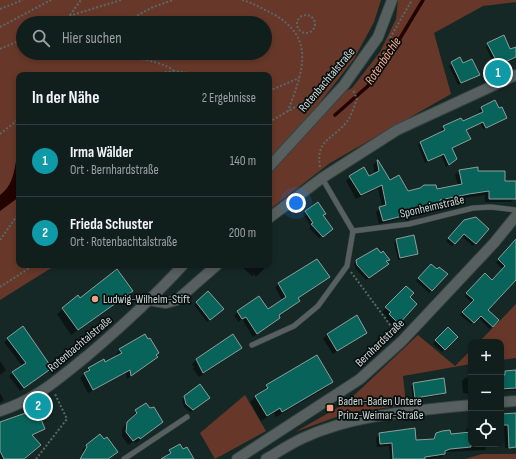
<!DOCTYPE html>
<html lang="de">
<head>
<meta charset="utf-8">
<style>
	:root { --surface:#101e1c; --page:#1e2b29; --text:#f1f3f6; --muted:#9ca2a3; --line:#303c3b; --accent:#8c9099 }
	body { margin:0; font-family:"Sofia Sans Condensed",sans-serif; background:var(--page); color:var(--text) }
	.controls { position:absolute; right:12px; bottom:12px; display:grid; overflow:hidden; border-radius:8px; box-shadow:0 2px 6px #0003 }
	.controls button { width:36px; height:36px; display:grid; place-items:center; padding:0; border:0; border-bottom:1px solid var(--line); background:var(--surface); color:var(--text); font:20px sans-serif }
	.you { position:absolute; left:296px; top:203px; width:14px; height:14px; margin:-10px; border:3px solid #fff; border-radius:50%; background:#1a73e8; box-shadow:0 0 0 6px #1a73e833 }
	.badge { display:grid; place-items:center; width:26px; height:26px; border-radius:50%; background:var(--accent); color:#fff; font-size:13px; font-weight:700 }
	.pin { position:absolute; translate:-50% -50%; border:2px solid #fff; box-shadow:0 1px 4px #0006 }
	.list { margin:0; padding:0; list-style:none }
	h2 { display:flex; justify-content:space-between; align-items:center; height:52px; margin:0; padding:0 16px; font-size:17px }
	h2 small { font-size:13px; font-weight:400; color:var(--muted) }
	.list li { display:grid; grid-template-columns:26px 1fr auto; gap:12px; align-items:center; box-sizing:border-box; height:72px; padding:0 16px; border-top:1px solid var(--line) }
	.list b { display:block; font-size:15px; white-space:nowrap }
	.list p { margin:0; font-size:13px; white-space:nowrap; color:var(--muted) }
	.list em { font-size:13px; font-style:normal; color:var(--muted) }
	.icon { flex:none; width:22px; height:22px; fill:none; stroke:currentColor; stroke-width:2; stroke-linecap:round; stroke-linejoin:round }
	.map { position:relative; flex:none; width:516px; height:459px; overflow:hidden }
	.search { position:absolute; background:var(--surface); box-shadow:0 2px 6px #0003; left:16px; top:16px; width:256px; height:44px; display:flex; align-items:center; gap:10px; box-sizing:border-box; padding:0 14px; border-radius:22px; color:var(--muted); font-size:15px }
	.panel { position:absolute; background:var(--surface); box-shadow:0 2px 6px #0003; left:16px; top:72px; width:256px; height:196px; border-radius:8px }
	.map>svg:first-child { display:block }
	.green { fill:#673829; fill-rule:evenodd }
	.water { fill:#220300 }
	.shadow { fill:#0007 }
	.lines { fill:none; stroke-linecap:round; stroke-linejoin:round }
	.stream { stroke:#220300; stroke-width:3.5 }
	.building { fill:#08645b; stroke:#8a9f9c }
	.lane-casing { stroke:#344442; stroke-width:6 }
	.street-casing { stroke:#344442; stroke-width:12 }
	.path { stroke:#596866; stroke-width:2; stroke-dasharray:2 2; stroke-linecap:butt }
	.lane { stroke:#57605e; stroke-width:5 }
	.street { stroke:#57605e; stroke-width:10 }
	.poi-dot { fill:#f39f84; stroke:#080f0e; stroke-width:1.5 }
	.labels { text-anchor:middle; dominant-baseline:central; stroke-width:3.5; stroke-linejoin:round; paint-order:stroke }
	.street-label { font-size:12px; fill:#cfdad8; stroke:#080f0e }
	.poi-label { font-size:12px; fill:#cfdad8; stroke:#080f0e; text-anchor:start }
	.water-label { font-size:13px; font-style:italic; fill:#fdad93; stroke:#080f0e }
</style>
</head>
<body>
<div class="map">
<svg width="516" height="459" viewBox="0 0 516 459">
	<rect width="100%" height="100%" fill="#162826"/>
	<g class="green">
		<path d="M0,0h381l-7,22 -20,37 -36,46 34,-17 28,-36 16,-33 2,-19h118v2l-33,4 -49,27 17,61 -121,69 -61,47v-135h-250v190h37l-56,35zM23,23h242v30h-242z"/>
		<path d="M516,304v54l-15,2v-18h-22z"/>
		<path d="M418,335l37,31 16,-16v14l-68,12 3,29 -59,8 -52,19 51,-29z"/>
		<path d="M245,395l21,36 -51,28 -15,-26z"/>
		<path d="M482,454h34v5h-51z"/>
	</g>
	<path class="water" d="M19,144v53l-19,14v-16c16,-11 15,-34 19,-51z"/>
	<g class="shadow">
		<path d="M488,44l22,7 6,-3v11l-18,7 -2,-5 -3,1 -7,-15z"/>
		<path d="M460,59l3,5 16,10 -21,11 -9,-19z"/>
		<path d="M495,102l3,8 8,8 -2,2 -21,9 -3,-6 -14,7 4,9 -19,10 3,12 -8,6 -5,-12 -16,8 -7,-18 2,-3 22,-10 -1,-3 2,-2 17,-8 2,4 18,-9 -1,-4 2,-2z"/>
		<path d="M377,161l13,20 17,11 29,-2 22,-4 -3,-11 5,-4 18,1 26,10 12,1v14l-5,5h-26v-7l-21,3 -25,5 -4,6 -6,2 -50,13 -3,-12 6,-5 -4,-19 -22,11 -10,-18 4,-4 19,1 6,-4 -2,-9z"/>
		<path d="M318,203l7,11 -2,2 6,15 -10,7 -10,-10 2,-2 -8,-12z"/>
		<path d="M461,224l14,19 -2,3 -12,-10 -9,10 -6,-5z"/>
		<path d="M396,240l21,13 -3,3 -16,4 -4,-17z"/>
		<path d="M513,244l3,3v31l-29,32 11,10 -9,9 -11,-12 -7,7 -11,-9 12,-12 -7,-7 20,-22 7,7 11,-12 -7,-6z"/>
		<path d="M388,260l-3,7 -19,13 -11,-12 -1,-4 3,-3z"/>
		<path d="M245,265h18l-1,1 2,3 -8,8 -2,-3 -2,2 -9,-8z"/>
		<path d="M431,265l6,6 9,3 -17,19 -13,-12z"/>
		<path d="M328,277l-31,22 -19,16 1,3 -3,3 -23,16 -11,-18 -4,3 -4,-7 25,-17 8,12 15,-10 -7,-13 4,-3z"/>
		<path d="M406,287l3,10 7,7 -22,23 -8,-8 1,-2 -5,-5z"/>
		<path d="M132,291l-61,44 -14,-21 21,-18 2,3z"/>
		<path d="M208,292l12,20 -13,10 -13,-17z"/>
		<path d="M448,328l9,9 -15,15 -9,-8z"/>
		<path d="M366,332l-33,22 -10,-15 4,-5z"/>
		<path d="M8,339l43,29 -31,23 -11,-15 13,-10 -18,-24z"/>
		<path d="M120,350l35,6 1,1 -29,22 -1,-6 -38,20 -8,-15 9,-10 16,-5 12,-6 -1,-3z"/>
		<path d="M236,352l-37,25 -6,-8 1,-2 -2,-3 4,-4z"/>
		<path d="M0,361l6,9 -6,5z"/>
		<path d="M516,371v19l-15,1v-15l4,-4z"/>
		<path d="M471,377v17l-8,-1 -1,-12 3,-3z"/>
		<path d="M332,382l-6,6 -50,29 -2,-4 -13,8 -11,-19 17,-16z"/>
		<path d="M414,384l31,9 -3,2 -29,5 -2,-14z"/>
		<path d="M0,393l4,7 -4,3z"/>
		<path d="M184,397l25,1 -19,14 -6,-5 -2,-7z"/>
		<path d="M136,411l26,11 -26,21 -2,-2 -6,4 -6,-9v-7z"/>
		<path d="M516,414v33l-11,1 -1,-20h-3v-13z"/>
		<path d="M0,423l44,6 -12,7 -9,23h-23z"/>
		<path d="M469,426l2,1v17h17l-3,6 -39,2 -5,5 -14,2h-37l-1,-13 -12,1 -1,-9 4,-4 35,7 17,-1 4,-6 14,1 16,-2v-3z"/>
		<path d="M100,435l16,17 -8,7h-29l4,-8 -1,-1z"/>
		<path d="M180,445l10,14h-27l7,-8z"/>
	</g>
	<g class="lines">
		<path class="stream" d="M335,115l33,-29 22,-31 33,-55"/>
	</g>
	<g class="building">
		<path d="M504,35l6,14 6,-2v10l-15,7 -3,-5 -2,1 -9,-17z"/>
		<path d="M460,57l3,6 9,-4 8,16 -19,8 -10,-21z"/>
		<path d="M495,100l4,8 3,-1 5,11 -21,10 -3,-6 -17,8 5,9 -19,9 5,11 -8,6 -5,-11 -16,7 -8,-19 25,-12 -2,-4 18,-8 2,3 20,-9 -2,-5z"/>
		<path d="M377,160h1l12,20 9,-5 9,16 12,-3 4,-3h12l1,4 25,-5 -3,-14 19,-3v4h27v10h11v18h-27v-8l-20,3 -29,6 1,5 -7,1v2l-51,13 -4,-14 7,-2 -4,-20 -21,10 -12,-19 15,-9 5,9 10,-5z"/>
		<path d="M318,202l8,12 -3,1 10,14 -10,8 -12,-13 2,-1 -8,-12z"/>
		<path d="M476,217l13,12 -13,15 -12,-10 -9,10 -7,-6 16,-18z"/>
		<path d="M414,235l4,19 -18,4 -4,-19z"/>
		<path d="M516,239v41l-28,30 11,10 -6,7 -12,-11 -7,7 -12,-11 12,-12 -8,-7 19,-20 7,7 13,-14 -7,-7z"/>
		<path d="M377,248l4,5 2,-2 7,9 -4,1 3,3 -20,14 -12,-13 -1,-5z"/>
		<path d="M317,259l13,18 -32,21 2,3 -21,14 1,3 -23,16 -11,-17 -4,2 -5,-8 22,-15 9,13 18,-12 -8,-14z"/>
		<path d="M431,264l6,5 2,-2 9,7 -16,17 -14,-13z"/>
		<path d="M117,269l16,22 -55,39 -16,-22 16,-13 2,3z"/>
		<path d="M406,286l8,7 -4,4 7,7 -18,20 -10,-10 2,-2 -6,-5z"/>
		<path d="M208,291l16,18 -14,11 -14,-18z"/>
		<path d="M357,315l10,18 -30,18 -10,-17z"/>
		<path d="M23,326l29,42 -28,20 -12,-16 14,-9 -19,-25z"/>
		<path d="M448,327l10,10 -13,13 -10,-10z"/>
		<path d="M145,334l3,5 2,-1 9,15 -3,2 2,2 -27,19 -1,-6 -37,20 -9,-17 6,-3 -2,-2 16,-9 1,3 17,-9 -3,-4z"/>
		<path d="M233,334l9,14 -39,25 -7,-14z"/>
		<path d="M317,355l16,27 -51,30 -2,-4 -13,8 -12,-20 13,-8 -2,-3z"/>
		<path d="M516,370v18l-15,1v-14h4v-4z"/>
		<path d="M444,378l2,15 -31,5 -2,-15z"/>
		<path d="M200,384l10,14 -17,12 -7,-6 -2,-8z"/>
		<path d="M146,403l4,5 4,-1 9,15 -23,17 -1,-2 -6,4 -7,-9 1,-10 10,-9 -2,-3z"/>
		<path d="M37,409l8,20 -13,6 9,10 -17,14h-20l-4,-8v-29z"/>
		<path d="M516,413v34l-7,1 -1,-23h-7v-11z"/>
		<path d="M415,428l1,12 18,-1 2,-6 6,-2 8,-1 1,4 20,-2v15l-21,2 -5,2v3l-20,3v2h-32l-1,-16 -12,1 -1,-11z"/>
		<path d="M100,434l4,5 3,-2 11,15 -10,7h-28l7,-12 -1,-2z"/>
		<path d="M180,444l3,5 4,-2 7,12h-33l10,-6 -2,-3z"/>
	</g>
	<g class="lines">
		<g class="lane-casing">
			<g id="lane">
				<path d="M322,178l31,53 56,-7 64,-16 18,-1 25,3"/>
				<path d="M252,345l42,-19 24,-20 29,-40 6,-35"/>
				<path d="M124,459l63,-42"/>
			</g>
		</g>
		<g class="street-casing">
			<g id="street">
				<path d="M269,167l75,-82 34,-48 14,-37"/>
				<path d="M269,218l53,-40 75,-48 119,-55"/>
				<path d="M149,300l17,3 11,-3 40,-35"/>
				<path d="M501,402l15,-1"/>
				<path d="M0,411c37,-12 57,-31 87,-55 34,-29 66,-58 96,-91"/>
				<path d="M237,459l123,-80 42,-38 92,-98 22,-27"/>
				<path d="M266,459c12,-7 24,-15 37,-21 52,-24 112,-27 168,-33"/>
			</g>
		</g>
		<g class="path">
			<path d="M242,0c11,3 21,9 31,14 44,24 29,59 15,97"/>
			<path d="M0,9l23,-9"/>
			<path d="M70,15l11,-15"/>
			<circle cx="306" cy="24" r="9"/>
			<path d="M55,23l14,-7 52,-16"/>
			<path d="M123,23l30,-16 20,-7"/>
			<path d="M0,27l51,-27"/>
			<path d="M390,38l22,-38"/>
			<path d="M0,49l23,-10"/>
			<path d="M111,53c15,4 60,8 66,22"/>
			<path d="M145,75l30,-4 31,4"/>
			<path d="M269,91l30,-13"/>
			<path d="M269,122l56,-32"/>
			<path d="M0,134l19,-15"/>
			<path d="M320,167c-5,-29 15,-28 28,-47 4,-6 6,-14 9,-21l-4,-9"/>
			<path d="M0,240l19,-27"/>
			<path d="M351,272l45,61"/>
			<path d="M0,287l34,-22"/>
			<path d="M36,459l31,-40 -12,-25"/>
		</g>
		<use href="#lane" class="lane"/>
		<use href="#street" class="street"/>
	</g>
	<g class="poi-dot">
		<circle cx="95" cy="299" r="4"/>
		<rect x="326" y="404" width="8" height="8" rx="2"/>
	</g>
	<g class="labels">
		<g class="street-label">
			<text transform="translate(327 80) rotate(-50)">Rotenbachtalstraße</text>
			<text transform="translate(432 207) rotate(-13)">Sponheimstraße</text>
			<text transform="translate(380 343) rotate(-44)">Bernhardstraße</text>
			<text transform="translate(80 344) rotate(-40)">Rotenbachtalstraße</text>
		</g>
		<g class="poi-label">
			<text x="103" y="299">Ludwig-Wilhelm-Stift</text>
			<text x="338" y="401">Baden-Baden Untere<tspan x="338" dy="14">Prinz-Weimar-Straße</tspan></text>
		</g>
		<g class="water-label">
			<text transform="translate(383 61) rotate(-56)">Rotenbächle</text>
		</g>
	</g>
</svg>
<div class="controls">
<button>+</button>
<button>−</button>
<button><svg class="icon" aria-label="locate" viewBox="0 0 24 24"><circle cx="12" cy="12" r="6"/><path d="M12 2v4M12 18v4M2 12h4M18 12h4"/></svg></button>
</div>
<div class="you"></div>
<div class="pin badge" style="left:498px;top:73px;background:#0f9aa8">1</div>
<div class="pin badge" style="left:38px;top:406px;background:#0f9aa8">2</div>
<div class="search"><svg class="icon" aria-label="search" viewBox="0 0 24 24"><circle cx="10" cy="10" r="6"/><path d="M15 15l6 6"/></svg>Hier suchen</div>
<section class="panel">
<h2>In der Nähe<small>2 Ergebnisse</small></h2>
<ul class="list">
<li><span class="badge" style="background:#0f9aa8">1</span><div><b>Irma Wälder</b><p>Ort · Bernhardstraße</p></div><em>140 m</em></li>
<li><span class="badge" style="background:#0f9aa8">2</span><div><b>Frieda Schuster</b><p>Ort · Rotenbachtalstraße</p></div><em>200 m</em></li>
</ul>
</section>
</div>
</body>
</html>
